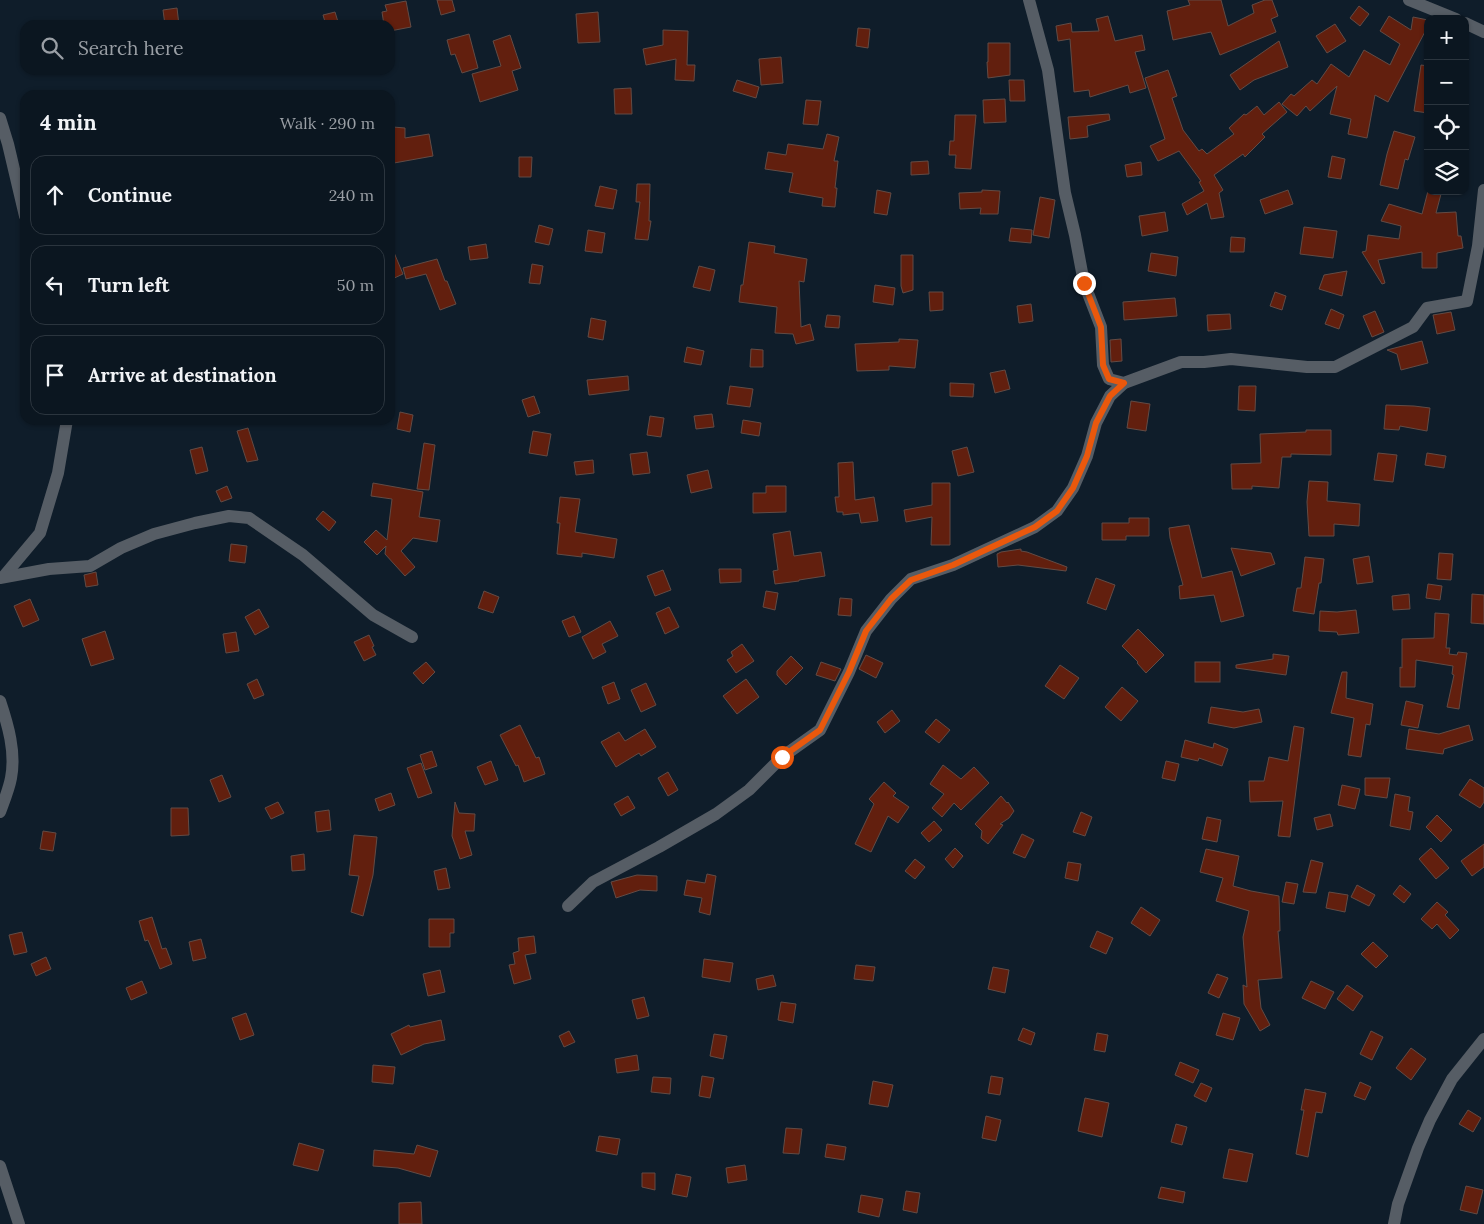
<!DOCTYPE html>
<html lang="en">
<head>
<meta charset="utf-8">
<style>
	:root { --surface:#0b1620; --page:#141f29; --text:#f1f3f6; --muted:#9a9fa5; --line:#2b353e }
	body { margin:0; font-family:Lora,serif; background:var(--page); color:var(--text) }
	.controls { position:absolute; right:15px; top:15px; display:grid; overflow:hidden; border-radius:10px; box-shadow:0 1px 4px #0004 }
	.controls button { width:45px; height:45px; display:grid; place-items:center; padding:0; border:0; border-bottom:1px solid var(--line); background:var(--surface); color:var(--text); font:25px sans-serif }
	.stop { position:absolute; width:15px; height:15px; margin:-11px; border:4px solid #ea580c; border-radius:50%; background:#fff }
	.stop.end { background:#ea580c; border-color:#fff; box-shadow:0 1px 5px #0008 }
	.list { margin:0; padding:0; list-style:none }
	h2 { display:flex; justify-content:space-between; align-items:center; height:65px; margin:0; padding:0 20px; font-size:21px }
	h2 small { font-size:16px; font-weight:400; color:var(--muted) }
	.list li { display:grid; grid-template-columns:32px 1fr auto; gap:15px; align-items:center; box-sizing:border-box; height:80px; margin:0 10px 10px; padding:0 10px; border:1px solid var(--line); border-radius:15px }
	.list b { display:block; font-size:19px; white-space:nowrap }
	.list em { font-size:16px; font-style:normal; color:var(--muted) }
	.icon { flex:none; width:28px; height:28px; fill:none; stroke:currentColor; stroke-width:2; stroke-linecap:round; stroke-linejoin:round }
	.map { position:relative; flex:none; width:1484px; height:1224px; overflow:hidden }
	.search { position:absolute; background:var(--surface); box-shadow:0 1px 4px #0004; left:20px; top:20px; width:375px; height:55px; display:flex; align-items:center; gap:12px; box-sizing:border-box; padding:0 18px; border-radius:15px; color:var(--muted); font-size:19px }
	.panel { position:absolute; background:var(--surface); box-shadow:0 1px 4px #0004; left:20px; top:90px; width:375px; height:335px; border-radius:15px }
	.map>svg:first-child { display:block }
	.building { fill:#621f0e; stroke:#624b45 }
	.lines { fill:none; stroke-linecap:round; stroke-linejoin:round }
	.minor { stroke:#565d65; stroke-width:12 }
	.route { stroke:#ea580c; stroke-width:6 }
</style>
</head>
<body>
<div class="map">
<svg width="1484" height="1224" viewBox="0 0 1484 1224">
	<rect width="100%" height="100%" fill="#0f1d2a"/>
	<g class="building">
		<path d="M437,0h15l3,11 -14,4z"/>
		<path d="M1188,0h33l7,26 26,-13 -2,-8 13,-5h7l6,16 -7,3 5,13 -56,23 -9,-23 -38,8 -6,-29 23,-6z"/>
		<path d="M406,1l5,26 -21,4v-6h-6l-2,-13 5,-1 -2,-6z"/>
		<path d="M1359,6l10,8 -9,12 -10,-8z"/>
		<path d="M177,8l2,17h-14l-2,-15z"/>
		<path d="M335,12l4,13h-13l-3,-10z"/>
		<path d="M598,12l2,30 -22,1 -2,-29z"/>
		<path d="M1108,16l7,25 27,-6 3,15 -10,2 11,36 -16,5 -2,-8 -38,12 -1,-7 -15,2 -4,-53 -12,2 -2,-15 15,-3 1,9 27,-1 -3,-12z"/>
		<path d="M1389,16l22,14 2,-13 15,3v6l-40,76 -13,-7 -8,43 -19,-4 3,-15 -21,-5 7,-28 -27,25 -4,-5 -9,10 -15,-12 9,-10 3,2 18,-16 5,4 14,-20 18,13 15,-27 26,15 10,-21 -20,-13z"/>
		<path d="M1335,24l11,17 -19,12 -11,-17z"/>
		<path d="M858,28l12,1 -2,19 -12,-2z"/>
		<path d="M663,30l25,1 -1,34h8l-1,16 -19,-1 1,-21 -30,6 -3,-16 20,-4z"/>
		<path d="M469,34l9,34 -16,5 -7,-19 -4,1 -4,-15z"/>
		<path d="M510,35l11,33 -9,3 6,19 -38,12 -8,-28 29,-8 -8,-25z"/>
		<path d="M1279,41l9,26 -34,13 -14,10 -10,-15z"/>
		<path d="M988,43h22v32l-22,3 -1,-16h1z"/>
		<path d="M781,57l2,26 -22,2 -2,-26z"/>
		<path d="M1421,65l7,1v47l-14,-2z"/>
		<path d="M1168,70l9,26 -5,2 11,32 16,21 3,-2 5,5 27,-20 -5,-6 15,-14 2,1 11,-9 7,9 15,-13 8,10 -25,22 3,3 -20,20 -2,-3 -29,21 9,15 -4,3 5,24 -13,2 -4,-16 -20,12 -5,-11 22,-13 -5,-9 2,-1 -22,-30 -21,10 -8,-15 15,-7 -20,-61z"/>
		<path d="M737,80l22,7 -3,11 -23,-7z"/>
		<path d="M1009,80h15l1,21h-15z"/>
		<path d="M631,88l1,26h-17l-1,-25z"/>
		<path d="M1005,99l1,23 -22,1 -1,-23z"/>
		<path d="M806,100l15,1 -3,24 -15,-1z"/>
		<path d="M1109,114l1,6 -23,6 1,11 -18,2 -2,-22z"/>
		<path d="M955,115h21l-5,54 -16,-1 1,-13h-7l1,-14h4z"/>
		<path d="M393,127l12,1v10l24,-4 4,22 -39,7 -3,-8z"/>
		<path d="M1394,131l21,6 -7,23 -3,-1 -7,30 -18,-4 7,-31z"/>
		<path d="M827,134l12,3 -5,24h4l-3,27h2l-2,19 -13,-1 1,-8 -34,-6 4,-19 -28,-4 3,-17 18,3 2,-11 35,5z"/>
		<path d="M1332,156l13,3 -4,20 -13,-2z"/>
		<path d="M519,157h13l-1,20h-12z"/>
		<path d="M928,161l1,13 -18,1v-13z"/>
		<path d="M1141,162l1,13 -15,2 -2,-12z"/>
		<path d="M637,184h13l-1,37h2l-3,19 -13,-1 5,-37h-4z"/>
		<path d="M600,186l17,4 -4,19 -18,-3z"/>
		<path d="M877,190l14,3 -4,22 -13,-2z"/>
		<path d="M982,190l18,1 -2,23h-18l1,-6 -21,1 -1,-16 23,-1z"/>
		<path d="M1288,190l5,14 -28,10 -5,-14z"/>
		<path d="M1428,191l13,3 -5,19 20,-1 2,24h3l2,12 -26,5v15h-15v-16l-44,8 7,23 -3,1 -20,-32 4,-1 2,-16 31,4 2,-13 -20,-5 8,-17 33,10z"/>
		<path d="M1040,197l15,3 -6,38 -16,-3z"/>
		<path d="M1165,212l3,19 -26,5 -3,-20z"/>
		<path d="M539,225l14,4 -4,16 -14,-3z"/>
		<path d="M1304,227l33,4 -4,27 -33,-4z"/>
		<path d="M1011,228l21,2 -1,13 -22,-2z"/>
		<path d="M588,230l17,3 -3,20 -17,-2z"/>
		<path d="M1231,237l14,1 -1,14h-14z"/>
		<path d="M749,242l26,4 -1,7 33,6 -3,23 -5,-1 2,46 9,-3 4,16 -18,4 -3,-10 -18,-1 2,-26 -38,-5 2,-17h2z"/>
		<path d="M390,243l13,31 -13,6z"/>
		<path d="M486,244l2,14 -18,2 -2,-13z"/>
		<path d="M1151,253l27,4 -2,19 -28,-5z"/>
		<path d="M901,255h12v35l-10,3 -2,-7z"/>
		<path d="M437,259l8,22h2l9,23 -16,6 -14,-36 -20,5 -3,-11z"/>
		<path d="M532,264l11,2 -3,18 -11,-1z"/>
		<path d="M699,266l16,4 -5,21 -17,-4z"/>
		<path d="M1347,271l-5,25 -23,-7 5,-14z"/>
		<path d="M875,285l20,3 -2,17 -20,-3z"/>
		<path d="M929,292h14v18l-13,1z"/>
		<path d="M1275,292l11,4 -4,14 -12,-4z"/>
		<path d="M1175,298l2,18 -53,4 -1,-18z"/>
		<path d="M1031,304l2,17 -14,2 -2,-17z"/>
		<path d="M1331,309l13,6 -5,14 -14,-5z"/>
		<path d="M1375,311l9,21 -12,5 -9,-21z"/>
		<path d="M1451,312l4,18 -18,4 -4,-19z"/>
		<path d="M1230,314l1,15 -23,2 -1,-16z"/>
		<path d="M827,315l13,1 -1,12 -14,-1z"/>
		<path d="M591,318l15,3 -3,19 -15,-3z"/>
		<path d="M899,339l19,1 -3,28 -26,-2v4l-32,1 -2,-27 44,-2z"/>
		<path d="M1121,339l1,22 -11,1 -1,-22z"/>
		<path d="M1422,341l6,22 -27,7 -4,-16 -10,-4z"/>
		<path d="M687,347l17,4 -3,14 -17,-3z"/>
		<path d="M751,349l12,1v17h-13z"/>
		<path d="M1005,370l5,19 -15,4 -5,-20z"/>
		<path d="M628,376l1,14 -40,5 -2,-15z"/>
		<path d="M950,383l24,1 -1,13 -23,-1z"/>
		<path d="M730,386l23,3 -3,18 -23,-3z"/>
		<path d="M1239,386h17l-1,25 -17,-1z"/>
		<path d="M534,396l6,17 -12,4 -6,-17z"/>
		<path d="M1131,401l19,3 -4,27 -19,-3z"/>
		<path d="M1386,405l28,1 16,2 -3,23 -27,-5 -1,4 -15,-1z"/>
		<path d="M400,412l13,3 -3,17 -13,-3z"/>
		<path d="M712,414l2,13 -18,2 -2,-13z"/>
		<path d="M650,416l14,2 -3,19 -14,-2z"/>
		<path d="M743,420l18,3 -2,13 -18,-3z"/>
		<path d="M248,428l10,32 -11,2 -10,-31z"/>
		<path d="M1306,430h25v25l-40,-1v3h-9l-3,31 -27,-2v3h-20l-1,-25 30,-1 -1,-29 46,-2z"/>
		<path d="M533,431l18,3 -4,22 -18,-3z"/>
		<path d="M424,443l11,2 -6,45 -12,-1z"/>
		<path d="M202,447l6,24 -12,3 -6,-24z"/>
		<path d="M967,447l7,25 -16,4 -6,-25z"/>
		<path d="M647,452l3,21 -17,2 -3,-21z"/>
		<path d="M1378,453l19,2 -4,27 -19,-2z"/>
		<path d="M1427,453l19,3 -2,12 -19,-3z"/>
		<path d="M593,460l1,13 -18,2 -2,-13z"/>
		<path d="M853,462l2,38 19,-3 4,24 -17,2 -2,-10 -16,2v-3h-6l-2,-15h4l-1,-34z"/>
		<path d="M708,470l4,18 -21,5 -4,-18z"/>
		<path d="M1309,481l19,1 -1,19 33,3 -1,22 -25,-2v12h-25l-2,-34z"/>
		<path d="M373,483l50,9 -4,25 21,3 -3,22 -24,-4 -12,13 14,16 -10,9 -20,-22 1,-8 -9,9 -13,-13 12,-12 11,10 5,-41 -21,-3z"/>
		<path d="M932,483h18v62h-19l1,-28 -26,5 -2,-12 28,-5z"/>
		<path d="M227,486l5,12 -11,4 -5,-11z"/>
		<path d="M766,486h20v26l-33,1v-20h13z"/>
		<path d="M560,497l20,2 -5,33 42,7 -3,19 -32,-5v4l-25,-3 3,-31h-3z"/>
		<path d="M323,511l13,11 -7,9 -13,-12z"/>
		<path d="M1129,518h20v18h-23v4h-24v-17h27z"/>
		<path d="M1189,525l13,53 30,-7 12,45 -23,6 -7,-27 -34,4 -1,-13 4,-1 -13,-47 -1,-10z"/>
		<path d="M790,531l4,25 27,-4 4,24 -26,4v1l-24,3 -2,-13 5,-1 -5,-36z"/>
		<path d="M231,544l16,2 -2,17 -16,-2z"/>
		<path d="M1231,548l40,5 4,11 -34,12z"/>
		<path d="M1021,549v2l6,1 40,15 -1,4 -48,-6 -20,2 -1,-13 4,-2z"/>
		<path d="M1439,553l14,1 -2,26 -14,-1z"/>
		<path d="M1369,556l4,26 -16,2 -4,-25z"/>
		<path d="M1305,557l19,2 -3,24h-2l-5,31 -21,-3 4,-23h4z"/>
		<path d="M719,569h22v13l-21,1z"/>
		<path d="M663,570l8,20 -16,6 -8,-20z"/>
		<path d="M96,572l2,13 -12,2 -2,-12z"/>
		<path d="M1096,578l19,7 -9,25 -19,-7z"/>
		<path d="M1428,584l14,2 -2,14 -14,-2z"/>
		<path d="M484,591l15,6 -6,16 -15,-5z"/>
		<path d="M766,591l12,2 -3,17 -12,-3z"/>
		<path d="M1409,594l1,15 -17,1 -1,-14z"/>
		<path d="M1472,594l12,1v29l-13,-1z"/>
		<path d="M840,598l12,1 -1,17 -13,-1z"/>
		<path d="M30,599l9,21 -16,7 -9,-21z"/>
		<path d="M669,607l10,20 -14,7 -9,-21z"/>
		<path d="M259,609l10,18 -14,8 -10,-18z"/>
		<path d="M1356,610l3,23 -21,2 -1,-3 -18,-1 1,-20 17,1z"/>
		<path d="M1435,613l14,1 -3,34h4l-1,6 8,1 1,-3 9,1 -8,56 -12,-2 7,-32 -2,-1 1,-8 -37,-6 -1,27h-15v-20l2,1v-29l32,-1z"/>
		<path d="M574,616l7,16 -12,5 -7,-16z"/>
		<path d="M610,621l8,15 -16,8 4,8 -13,7 -11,-22z"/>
		<path d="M1138,629l26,26 -18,18 -9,-10 1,-1 -16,-16z"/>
		<path d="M105,631l9,28 -23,7 -9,-27z"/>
		<path d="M236,632l3,19 -13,2 -3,-19z"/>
		<path d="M369,635l5,11 -2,1 4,8 -12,6 -10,-19z"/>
		<path d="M742,644l12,17 -18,12 -9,-13 6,-4 -2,-4z"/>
		<path d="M1273,654l16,2 -3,19 -50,-7v-3l37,-6z"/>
		<path d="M866,655l17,8 -7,15 -17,-9z"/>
		<path d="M791,656l12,12 -17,17 -9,-10v-4z"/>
		<path d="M426,662l9,10 -12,12 -10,-11z"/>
		<path d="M821,662l20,7 -6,12 -19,-6z"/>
		<rect x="1195" y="662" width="25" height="20"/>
		<path d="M1060,665l19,13 -15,21 -19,-13z"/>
		<path d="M1342,672h5l-1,26 27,6 -3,21 -4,-1 -5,33 -13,-2 6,-37 -23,-5z"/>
		<path d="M257,679l7,16 -10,4 -7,-15z"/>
		<path d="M746,679l13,18 -22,17 -14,-18z"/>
		<path d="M614,682l6,17 -12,5 -6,-17z"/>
		<path d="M646,683l10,22 -15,7 -10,-22z"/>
		<path d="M1122,687l16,14 -17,20 -16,-14z"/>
		<path d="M1406,701l17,4 -5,23 -17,-3z"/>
		<path d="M1211,707l32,5 16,-3 3,13 -28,6 -26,-5z"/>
		<path d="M892,710l8,11 -15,12 -8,-11z"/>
		<path d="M936,719l14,11 -11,13 -14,-11z"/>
		<path d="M520,725l16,33 3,-1 6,17 -21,8 -6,-17 -2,1 -16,-31z"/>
		<path d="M1469,725l4,15 -29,9 -1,5 -37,-5 3,-20 30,5z"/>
		<path d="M1294,726l10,2 -14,109 -12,-1 5,-35 -33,1 -1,-21h15l5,-24 19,4z"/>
		<path d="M645,729l11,18 -15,9 -2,-3 -23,14 -15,-25 18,-10 6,9z"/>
		<path d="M1185,740l28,8 1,-5 14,6 -6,17 -23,-8 -1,3 -17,-4z"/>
		<path d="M432,751l5,15 -12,4 -5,-15z"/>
		<path d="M491,761l7,19 -13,5 -8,-18z"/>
		<path d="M1166,761l13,3 -4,17 -13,-3z"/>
		<path d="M421,763l11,30 -14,5 -11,-30z"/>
		<path d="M943,765l18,14 13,-12 15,16 -28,27 -7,-7 -12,14 -10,-9 12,-14 -14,-10z"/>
		<path d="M668,772l10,18 -10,6 -10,-18z"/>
		<path d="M222,775l9,22 -12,5 -9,-22z"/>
		<path d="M1365,778h25l-3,20 -22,-3z"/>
		<path d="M1470,779l14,9v14l-4,6 -21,-13z"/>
		<path d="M884,782l12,11 -3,3 16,11 -11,16 -10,-7 -17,36 -16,-8 19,-40 -5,-5z"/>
		<path d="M1342,785l18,4 -5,20 -17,-4z"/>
		<path d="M391,793l4,12 -16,6 -4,-12z"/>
		<path d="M1395,794l15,3 -2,14 5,1 -3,18 -20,-4z"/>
		<path d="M628,796l7,12 -14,8 -7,-12z"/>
		<path d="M1001,796l6,7 1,-1 6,9 -5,7 -9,6 3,1 -15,19 -7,-6 1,-7 -7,-7z"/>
		<path d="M278,802l6,11 -13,6 -6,-11z"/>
		<path d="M455,802l4,11 16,1 -1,17h-9l7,24 -12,4 -8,-23z"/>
		<path d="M171,808h17l1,27 -18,1z"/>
		<path d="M329,810l2,20 -14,2 -2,-20z"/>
		<path d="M1081,812l11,5 -7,19 -12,-4z"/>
		<path d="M1330,814l3,12 -16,4 -3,-12z"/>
		<path d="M1437,815l15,15 -11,12 -15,-15z"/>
		<path d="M1207,817l14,3 -4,22 -15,-3z"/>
		<path d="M934,821l8,9 -13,12 -8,-9z"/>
		<path d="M43,831l13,2 -3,18 -13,-2z"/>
		<path d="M1022,834l12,6 -9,18 -12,-5z"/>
		<path d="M354,835l23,2 -4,38 -10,41 -12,-4 8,-36 -10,-1z"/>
		<path d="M1484,844v23l-12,9 -11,-15z"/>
		<path d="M955,848l8,8 -10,12 -8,-9z"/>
		<path d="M1431,848l18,20 -13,11 -17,-20z"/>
		<path d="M1206,849l33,7 -6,30 18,5 28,5 1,35h-2l4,47 -24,2 3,28 9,17 -10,6 -16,-27 -1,-19 4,2 -4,-50 6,-26 -33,-10 7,-23 -23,-6z"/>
		<path d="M304,854l1,16 -13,1 -1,-15z"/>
		<path d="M915,859l10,8 -10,12 -10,-8z"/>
		<path d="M1311,860l12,3 -7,30 -13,-1z"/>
		<path d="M1068,862l13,2 -3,17 -13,-3z"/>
		<path d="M446,868l4,20 -12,2 -4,-19z"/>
		<path d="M707,874l9,2 -6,39 -11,-3 3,-14 -18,-3 3,-15 18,3z"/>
		<path d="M637,875l20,1v15l-17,-1 -24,8 -5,-16z"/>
		<path d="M1286,882l12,2 -4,20 -12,-2z"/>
		<path d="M1357,885l18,10 -6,11 -18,-9z"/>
		<path d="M1400,885l11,9 -7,9 -11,-9z"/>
		<path d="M1329,892l19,3 -3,17 -19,-4z"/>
		<path d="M1437,902l11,10 -3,3 14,15 -9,9 -13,-15 -5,5 -11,-10z"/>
		<path d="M1141,907l19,13 -10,16 -19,-13z"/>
		<path d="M152,917l10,32 4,-1 6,16 -12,5 -12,-29 -3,1 -6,-20z"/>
		<path d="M429,919h25v14h-4v14h-21z"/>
		<path d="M1097,931l16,7 -7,16 -16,-7z"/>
		<path d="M22,932l5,20 -13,3 -5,-20z"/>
		<path d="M534,936l2,17 -11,2 6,24 -17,5 -5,-19 6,-1 -2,-11 6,-2 -1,-13z"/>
		<path d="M201,939l5,19 -13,3 -4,-19z"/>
		<path d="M1373,942l15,14 -12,12 -15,-14z"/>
		<path d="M46,957l5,12 -15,7 -5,-12z"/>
		<path d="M704,959l29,4 -3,19 -28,-5z"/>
		<path d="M856,965l19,2 -2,14 -19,-2z"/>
		<path d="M993,967l16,3 -4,23 -17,-4z"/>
		<path d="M440,970l5,22 -17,4 -5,-22z"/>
		<path d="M1217,974l11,4 -9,20 -11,-5z"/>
		<path d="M773,975l3,11 -18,4 -2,-11z"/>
		<path d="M142,981l5,12 -16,7 -5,-12z"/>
		<path d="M1311,981l23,11 -9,17 -23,-11z"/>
		<path d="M1347,985l16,11 -10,15 -16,-12z"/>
		<path d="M644,997l5,19 -12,3 -5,-19z"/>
		<path d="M781,1002l15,2 -3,19 -15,-3z"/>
		<path d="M246,1013l8,22 -14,5 -8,-22z"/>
		<path d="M1223,1013l17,5 -7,22 -17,-5z"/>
		<path d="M441,1020l4,20 -21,4 -23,11 -10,-21 18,-9 1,2z"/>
		<path d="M1023,1028l12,5 -4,12 -13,-5z"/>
		<path d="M569,1031l6,11 -11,5 -5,-11z"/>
		<path d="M1371,1031l12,6 -11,23 -12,-6z"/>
		<path d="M1097,1033l11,2 -3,17 -11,-2z"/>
		<path d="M714,1034l13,2 -4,23 -13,-3z"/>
		<path d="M1411,1048l15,11 -15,21 -15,-12z"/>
		<path d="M637,1055l2,15 -22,3 -2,-14z"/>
		<path d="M1180,1062l19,8 -6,13 -18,-8z"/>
		<path d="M373,1065l22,2 -2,17 -21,-2z"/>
		<path d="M702,1076l12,2 -4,20 -11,-2z"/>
		<path d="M991,1076l12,2 -3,17 -12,-2z"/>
		<path d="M653,1077l18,1 -1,16 -19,-2z"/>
		<path d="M873,1081l20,4 -5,22 -19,-3z"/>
		<path d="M1360,1082l11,5 -6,13 -11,-4z"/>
		<path d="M1201,1083l11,5 -6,14 -12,-6z"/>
		<path d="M1305,1089l21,4 -4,20 -6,-1 -8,45 -12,-3 8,-44h-3z"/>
		<path d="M1085,1098l24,5 -7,34 -24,-6z"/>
		<path d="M1468,1110l13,8 -8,14 -14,-8z"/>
		<path d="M986,1116l15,4 -5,21 -14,-3z"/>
		<path d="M1176,1124l11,3 -5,18 -11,-3z"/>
		<path d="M786,1128l16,1 -3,25 -16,-1z"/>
		<path d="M599,1136l21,3 -3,16 -21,-4z"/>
		<path d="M299,1143l25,7 -6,21 -25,-6z"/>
		<path d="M827,1144l19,3 -2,13 -19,-3z"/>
		<path d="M417,1145l21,6 -8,26 -32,-9 -25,-2 1,-16 40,4z"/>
		<path d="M1229,1149l24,5 -6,28 -24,-4z"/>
		<path d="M745,1165l2,15 -19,3 -2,-15z"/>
		<path d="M642,1173h13v17l-13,-3z"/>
		<path d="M676,1174l15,3 -4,20 -15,-3z"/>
		<path d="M1466,1186l17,4 -6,24 -17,-4z"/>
		<path d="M1161,1187l24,5 -2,11 -25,-5z"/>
		<path d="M906,1191l14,2 -3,20 -14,-3z"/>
		<path d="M861,1195l22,4 -4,18 -21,-5z"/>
		<path d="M421,1202l1,22h-23v-21z"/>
	</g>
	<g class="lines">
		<g class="minor">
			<path d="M1029,0l19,70 17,123 10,42 9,48 17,44 2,38 6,14 15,4 57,-21h23l27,-3 76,8h28l78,-40 14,-19 40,-7 11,-55 6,-56"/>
			<path d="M1409,0l47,19"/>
			<path d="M1465,23l19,9"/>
			<path d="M0,118l8,26 17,72"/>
			<path d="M4,576l36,-43 18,-60 9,-53"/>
			<path d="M0,578l49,-9 41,-3 31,-18 33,-14 41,-11 34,-7 20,2 54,37 70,60 39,22"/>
			<path d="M0,701c8,24 16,51 11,77 -2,11 -7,23 -11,34"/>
			<path d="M568,906l25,-24 66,-35 57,-33 33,-24 33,-33 38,-27 29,-58 17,-41 25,-32 20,-20 42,-14 28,-13 54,-25 22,-16 16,-23 14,-32 9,-33 14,-27 14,-13"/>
			<path d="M0,1166l19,58"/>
			<path d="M1394,1224l4,-20 20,-56 12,-28 22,-41 32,-40"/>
		</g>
	</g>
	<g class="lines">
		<path class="route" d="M782,757l38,-27 29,-58 17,-41 25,-32 20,-19 42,-15 28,-13 54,-25 22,-16 16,-23 14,-32 9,-33 14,-27 14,-13 -15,-4 -6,-14 -2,-38 -17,-44"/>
	</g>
</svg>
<div class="controls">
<button>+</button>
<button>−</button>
<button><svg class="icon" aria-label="locate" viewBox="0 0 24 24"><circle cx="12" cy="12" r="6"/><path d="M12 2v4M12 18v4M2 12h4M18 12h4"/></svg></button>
<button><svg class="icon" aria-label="layers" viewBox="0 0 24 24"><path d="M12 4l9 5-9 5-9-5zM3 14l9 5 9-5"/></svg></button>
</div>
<div class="stop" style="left:782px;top:757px"></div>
<div class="stop end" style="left:1084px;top:283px"></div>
<div class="search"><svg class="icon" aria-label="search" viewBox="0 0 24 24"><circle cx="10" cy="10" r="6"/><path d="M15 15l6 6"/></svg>Search here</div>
<section class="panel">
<h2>4 min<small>Walk · 290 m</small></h2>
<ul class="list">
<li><svg class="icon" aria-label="ahead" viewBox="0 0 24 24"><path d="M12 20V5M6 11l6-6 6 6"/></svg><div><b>Continue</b></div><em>240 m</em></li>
<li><svg class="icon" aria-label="left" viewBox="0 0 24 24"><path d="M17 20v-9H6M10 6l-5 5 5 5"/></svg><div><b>Turn left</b></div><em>50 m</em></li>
<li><svg class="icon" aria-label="arrive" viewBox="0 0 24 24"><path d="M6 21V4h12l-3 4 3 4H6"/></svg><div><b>Arrive at destination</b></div></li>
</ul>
</section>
</div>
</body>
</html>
